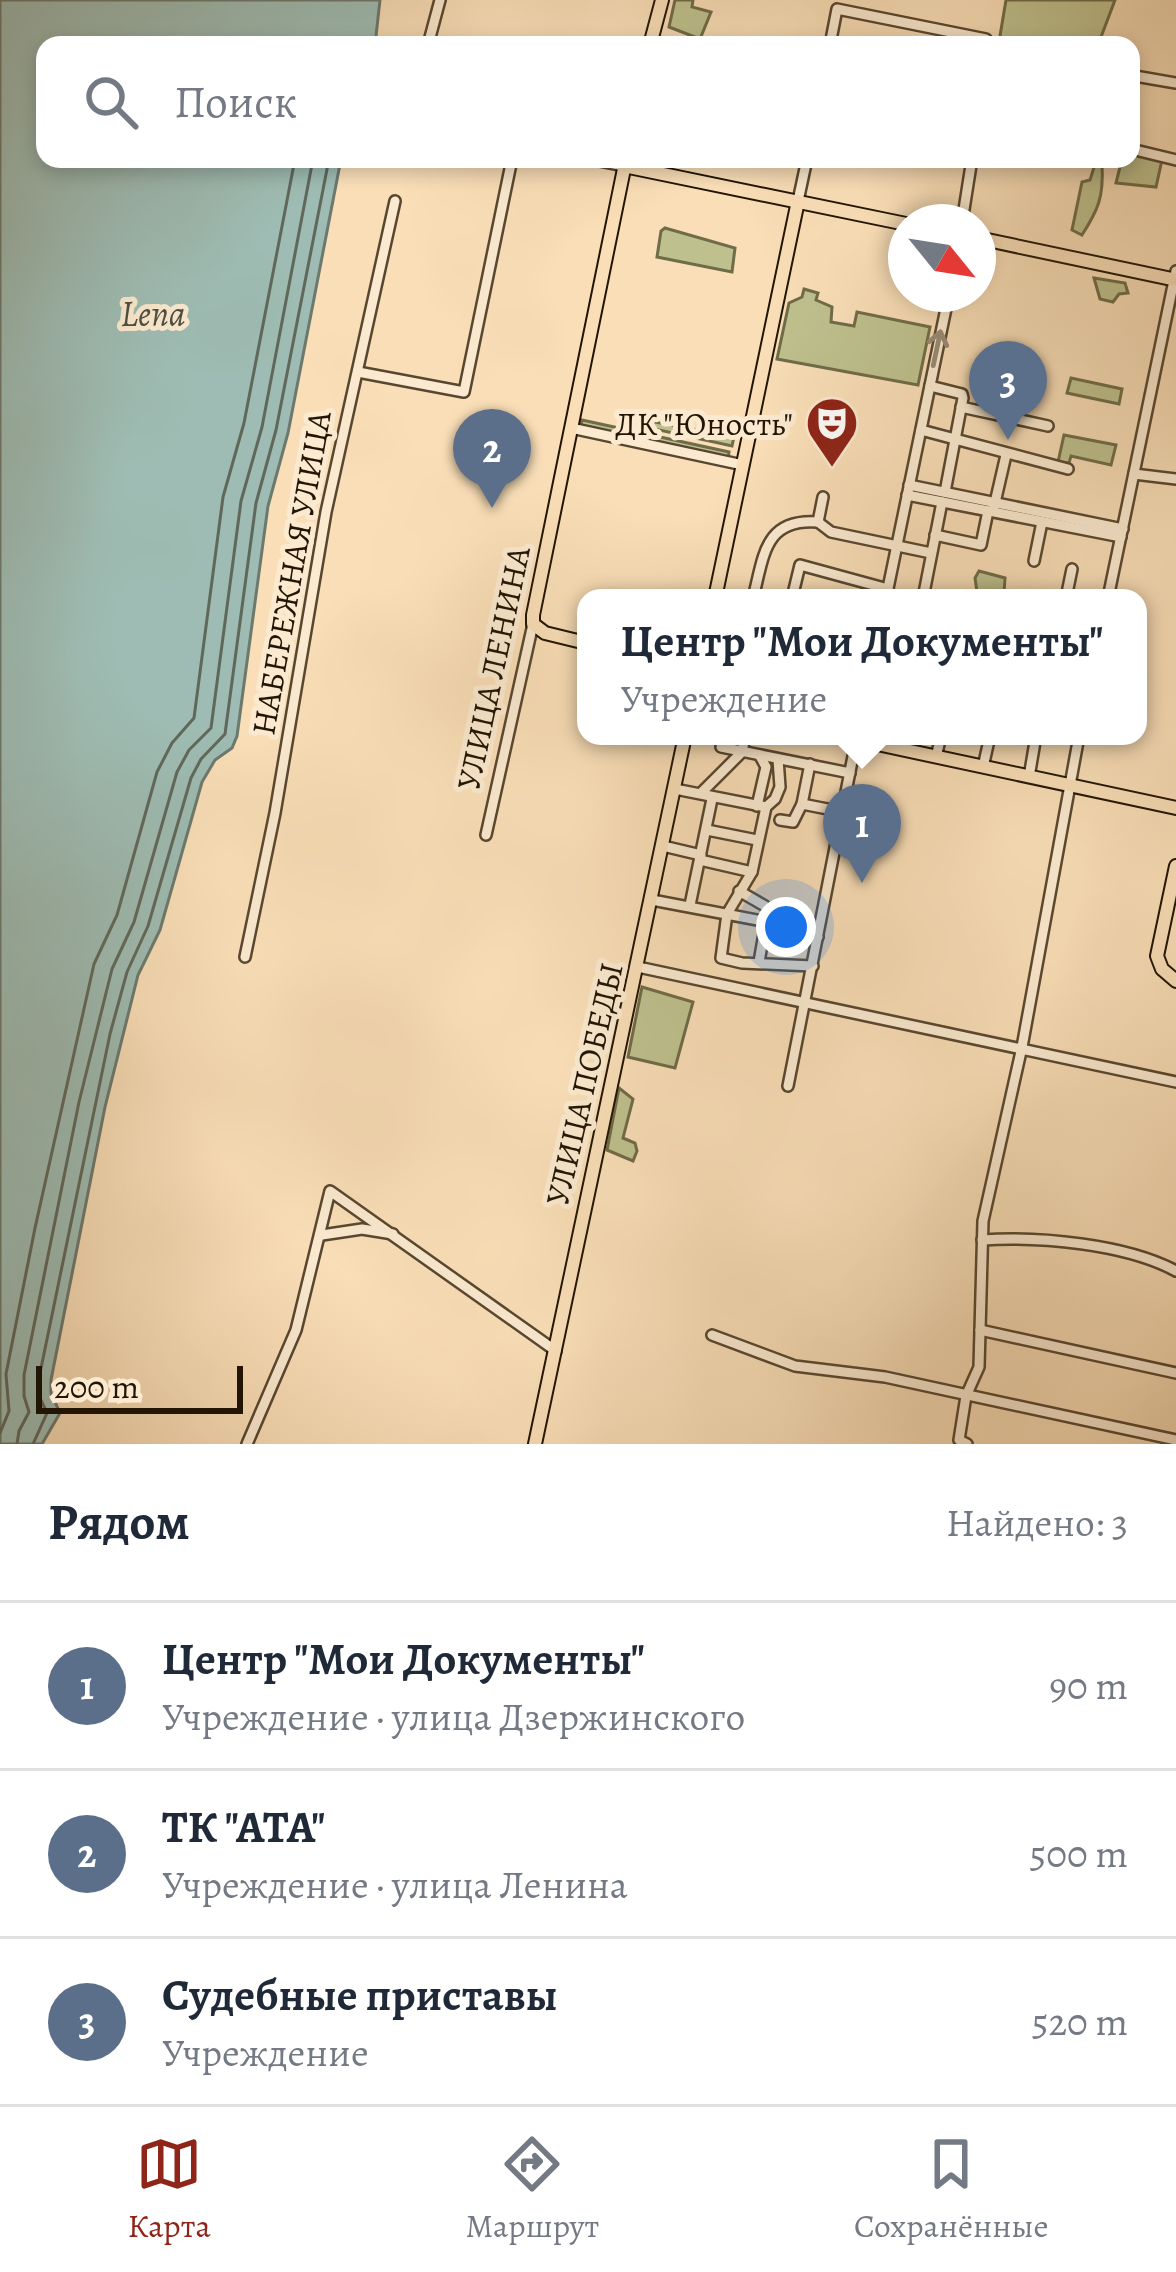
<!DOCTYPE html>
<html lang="ru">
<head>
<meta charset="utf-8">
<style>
	:root { --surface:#fff; --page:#f6f6f7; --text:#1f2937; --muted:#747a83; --line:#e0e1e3; --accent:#8f2418 }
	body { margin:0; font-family:Alegreya,serif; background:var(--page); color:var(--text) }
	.compass { position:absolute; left:888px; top:204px; width:108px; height:108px; border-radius:50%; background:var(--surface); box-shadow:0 6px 18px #0003; rotate:120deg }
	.scale { position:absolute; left:36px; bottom:30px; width:207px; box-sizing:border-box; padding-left:12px; border:6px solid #221503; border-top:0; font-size:33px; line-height:42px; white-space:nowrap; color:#221503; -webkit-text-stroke:9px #fbead0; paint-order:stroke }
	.you { position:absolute; left:786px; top:927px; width:42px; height:42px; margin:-30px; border:9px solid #fff; border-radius:50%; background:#1a73e8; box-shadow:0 0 0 18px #1a73e833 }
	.badge { display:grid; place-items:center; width:78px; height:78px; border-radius:50%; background:var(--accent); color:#fff; font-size:39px; font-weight:700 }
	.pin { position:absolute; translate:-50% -99px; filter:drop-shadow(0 3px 6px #0008) }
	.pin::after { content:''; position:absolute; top:63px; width:42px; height:36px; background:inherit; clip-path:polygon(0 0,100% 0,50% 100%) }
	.popup { position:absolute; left:577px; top:589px; width:570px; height:156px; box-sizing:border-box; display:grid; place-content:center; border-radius:24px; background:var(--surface); filter:drop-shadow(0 3px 9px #0005); font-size:39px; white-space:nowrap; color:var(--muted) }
	.popup b { font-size:45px; color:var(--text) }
	.popup::after { content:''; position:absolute; left:50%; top:100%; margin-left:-24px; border:24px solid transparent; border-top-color:var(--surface) }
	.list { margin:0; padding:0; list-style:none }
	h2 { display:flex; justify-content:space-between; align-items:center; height:156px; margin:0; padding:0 48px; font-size:51px }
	h2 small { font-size:39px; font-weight:400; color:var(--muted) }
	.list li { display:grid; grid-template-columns:78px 1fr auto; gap:36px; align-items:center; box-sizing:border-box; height:168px; padding:0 48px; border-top:3px solid var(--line) }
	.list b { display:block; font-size:45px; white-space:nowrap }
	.list p { margin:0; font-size:39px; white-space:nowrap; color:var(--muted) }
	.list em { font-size:39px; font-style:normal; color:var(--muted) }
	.icon { flex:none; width:66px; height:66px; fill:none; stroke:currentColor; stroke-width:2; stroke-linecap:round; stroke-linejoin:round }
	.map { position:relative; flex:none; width:1176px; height:1444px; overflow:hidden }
	.search { position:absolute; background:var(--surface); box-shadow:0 6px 18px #0003; left:36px; right:36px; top:36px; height:132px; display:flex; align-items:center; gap:30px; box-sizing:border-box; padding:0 42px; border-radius:24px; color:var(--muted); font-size:45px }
	.sheet { height:660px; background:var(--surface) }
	nav { display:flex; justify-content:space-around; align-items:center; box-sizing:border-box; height:168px; border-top:3px solid var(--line); background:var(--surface); font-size:33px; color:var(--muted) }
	nav a { display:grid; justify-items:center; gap:6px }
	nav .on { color:var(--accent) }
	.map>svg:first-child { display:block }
	.green { fill:#bec18e; stroke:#706b48; stroke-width:3 }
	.water { fill:#9ebcb3; stroke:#6c796d; stroke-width:3 }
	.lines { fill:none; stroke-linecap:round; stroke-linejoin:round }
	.shore { stroke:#60685b; stroke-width:3 }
	.minor-casing { stroke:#584730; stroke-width:14 }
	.major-casing { stroke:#221503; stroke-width:16 }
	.minor { stroke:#fbead0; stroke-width:9 }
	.major { stroke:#f9deb7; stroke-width:12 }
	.oneway { stroke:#998a74 }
	.labels { text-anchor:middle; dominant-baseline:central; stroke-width:10; stroke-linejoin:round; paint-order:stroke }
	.poi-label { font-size:33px; fill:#221503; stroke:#fbead0; text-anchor:end }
	.street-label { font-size:33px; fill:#221503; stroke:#fbead0 }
	.water-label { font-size:36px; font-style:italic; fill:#4d4f41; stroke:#fbead0 }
</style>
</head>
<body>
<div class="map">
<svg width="1176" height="1444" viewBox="0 0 1176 1444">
	<rect width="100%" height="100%" fill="#f9deb7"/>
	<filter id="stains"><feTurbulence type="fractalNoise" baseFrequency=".00167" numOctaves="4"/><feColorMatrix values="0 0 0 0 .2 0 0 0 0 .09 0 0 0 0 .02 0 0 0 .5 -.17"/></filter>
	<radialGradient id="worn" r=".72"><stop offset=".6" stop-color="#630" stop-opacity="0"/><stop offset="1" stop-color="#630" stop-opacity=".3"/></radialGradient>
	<g class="green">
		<path d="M675,0h18l-1,7 19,5 -11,27 -31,-12z"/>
		<path d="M1006,0h109l-17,45h-95l-3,-9z"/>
		<path d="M1131,150l31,10 -6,27 -40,-4 6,-24h9z"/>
		<path d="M1086,159h21l-5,5c2,33 -4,46 -20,71l-10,-5 10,-48 8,-2 6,-19z"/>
		<path d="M665,228l70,20 -3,24 -75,-15 4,-26z"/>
		<path d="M1094,278l31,5 3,10 -9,1 -6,8 -13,-3z"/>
		<path d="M804,289l14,4 -2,7 16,7 -1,15 23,4 3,-14 73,15 -12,58 -141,-26 12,-56 13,-6z"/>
		<path d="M1071,378l51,11 -3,15 -52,-11z"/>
		<path d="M629,417l105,20 -2,9 -105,-23z"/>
		<path d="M582,420l147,32 -1,8 -148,-33z"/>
		<path d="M1064,435l52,10 -5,20 -40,-9 -2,7 -11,-1z"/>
		<path d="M979,571l26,7 -1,15 -27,-1 -2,-14z"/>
		<path d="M642,987l51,15 -18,66 -47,-11z"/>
		<path d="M619,1088l14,11 -10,39 12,5 2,8 -4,10 -26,-11z"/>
	</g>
	<path class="water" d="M0,0h380l-5,45h-330v114h296l-53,274 -20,73 -31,230 -5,12 -17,12 -13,22 -42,148 -22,45 -33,132 -54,273v13l9,20 -18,31h-42z"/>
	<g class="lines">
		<g class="shore">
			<path d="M0,1433l9,-22 -3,-37 29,-146 59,-264 23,-49 40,-143 15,-29 22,-25 29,-221 21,-74 51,-264"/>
			<path d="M17,1444l2,-13 10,-19 -5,-16v-21l55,-273 33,-133 22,-47 43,-150 12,-22 22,-22 30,-227 21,-74 51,-268"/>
			<path d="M33,1444l14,-31 -8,-17v-18l71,-344 17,-62 21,-46 43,-148 10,-19 24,-25 31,-231 20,-73 53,-271"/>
		</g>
		<g class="minor-casing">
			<g id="minor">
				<path d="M428,45l12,-45"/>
				<path d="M830,45l7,-36 149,30"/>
				<path d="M1135,76l41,7"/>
				<path d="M1131,149l45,11"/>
				<path d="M589,159l35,7"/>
				<path d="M798,201l9,-42"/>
				<path d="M962,222l10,-63"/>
				<path d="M358,372l106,20 48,-233"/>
				<path d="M930,386l32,8 1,4 -18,94"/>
				<path d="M961,407l87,19"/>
				<path d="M571,428l172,37"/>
				<path d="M921,430l147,39"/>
				<path d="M1134,474l42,5"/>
				<path d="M909,485l214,44"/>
				<path d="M907,495l214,42"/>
				<path d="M823,497l-5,25 13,10 100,21"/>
				<path d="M994,507l12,-52"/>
				<path d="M935,535l46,10 7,-34"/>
				<path d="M1034,561l8,-39"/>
				<path d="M753,598c11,-42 11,-80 65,-76"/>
				<path d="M792,598l8,-33 88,24"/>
				<path d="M886,598l63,-304"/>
				<path d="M923,598l19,-96"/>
				<path d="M1066,598l6,-29"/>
				<path d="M1108,598l68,-327"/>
				<path d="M721,747l129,26"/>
				<path d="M936,757l5,-21"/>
				<path d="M778,759l2,28 -5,12 -9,8 -14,65 -25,42 -6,44 21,5 71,3"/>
				<path d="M983,767l7,-31"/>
				<path d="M1029,777l7,-41"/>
				<path d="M675,789l91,18"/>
				<path d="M701,793l41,-41 3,-16"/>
				<path d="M802,804l41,8"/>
				<path d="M757,806l9,-39 -6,-11"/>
				<path d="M780,820l13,2 9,-18 8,-40"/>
				<path d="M707,830l50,10"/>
				<path d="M486,835l47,-211"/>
				<path d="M663,846l38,9"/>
				<path d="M700,860l52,12"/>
				<path d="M739,891l26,15 7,17"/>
				<path d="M652,900l121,23 45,14"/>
				<path d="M690,905l22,-106"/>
				<path d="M245,957l30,-144 51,-301 69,-311"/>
				<path d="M759,962l7,-40"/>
				<path d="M638,967l538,115"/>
				<path d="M788,1086l69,-350"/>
				<path d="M322,1235l40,-6 31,5"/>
				<path d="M982,1240c56,-4 144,4 194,31"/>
				<path d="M980,1330l196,43"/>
				<path d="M712,1335l83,31 90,11 291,63"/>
				<path d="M247,1444l49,-114 34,-139 226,160"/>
				<path d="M967,1444l-8,-4 7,-44 13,-29 4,-146 39,-174 57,-311"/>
			</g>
		</g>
		<g class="major-casing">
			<g id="major">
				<path d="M650,45l12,-45"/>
				<path d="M624,166l282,58"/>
				<path d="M978,238l198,42"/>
				<path d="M715,598l83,-397"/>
				<path d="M586,643l-41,-10 -12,-9v-9l93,-456"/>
				<path d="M840,736l336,72"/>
				<path d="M1176,866l-19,90 5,13 14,12"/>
				<path d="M535,1444l150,-708"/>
			</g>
		</g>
		<use href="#minor" class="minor"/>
		<use href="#major" class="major"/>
	</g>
	<defs><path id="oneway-shaft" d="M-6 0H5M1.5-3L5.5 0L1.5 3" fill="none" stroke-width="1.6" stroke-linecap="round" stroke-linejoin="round" transform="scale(3)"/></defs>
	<use class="oneway" href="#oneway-shaft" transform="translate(937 348) rotate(-78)"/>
	<defs>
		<g id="theatre-pin" transform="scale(2.7)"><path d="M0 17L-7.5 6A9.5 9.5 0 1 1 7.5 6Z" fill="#8f2418" stroke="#fbead0"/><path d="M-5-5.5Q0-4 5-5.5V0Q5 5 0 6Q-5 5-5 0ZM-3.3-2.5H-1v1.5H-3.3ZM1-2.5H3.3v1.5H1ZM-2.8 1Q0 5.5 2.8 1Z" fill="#fff"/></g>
	</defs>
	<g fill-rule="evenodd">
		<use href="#theatre-pin" x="832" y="423"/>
	</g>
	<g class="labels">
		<g class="poi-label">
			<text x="793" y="423">ДК "Юность"</text>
		</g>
		<g class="street-label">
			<text transform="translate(291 573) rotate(-80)">НАБЕРЕЖНАЯ УЛИЦА</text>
			<text transform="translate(493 668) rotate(-78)">УЛИЦА ЛЕНИНА</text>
			<text transform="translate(584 1084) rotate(-77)">УЛИЦА ПОБЕДЫ</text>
		</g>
		<g class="water-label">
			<text x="153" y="313">Lena</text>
		</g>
	</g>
	<rect width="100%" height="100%" filter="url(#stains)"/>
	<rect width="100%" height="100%" fill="url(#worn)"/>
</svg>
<svg class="compass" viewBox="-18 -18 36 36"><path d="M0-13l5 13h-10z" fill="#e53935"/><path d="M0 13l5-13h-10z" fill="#747a83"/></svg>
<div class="scale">200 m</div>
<div class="you"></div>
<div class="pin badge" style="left:862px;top:883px;background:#5c6f8a">1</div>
<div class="popup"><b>Центр &quot;Мои Документы&quot;</b>Учреждение</div>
<div class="pin badge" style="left:492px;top:508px;background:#5c6f8a">2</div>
<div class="pin badge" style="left:1008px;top:440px;background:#5c6f8a">3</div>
<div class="search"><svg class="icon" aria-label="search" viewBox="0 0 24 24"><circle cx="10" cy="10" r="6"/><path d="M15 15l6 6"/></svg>Поиск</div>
</div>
<section class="sheet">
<h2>Рядом<small>Найдено: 3</small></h2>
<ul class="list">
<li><span class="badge" style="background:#5c6f8a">1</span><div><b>Центр &quot;Мои Документы&quot;</b><p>Учреждение · улица Дзержинского</p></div><em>90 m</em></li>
<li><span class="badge" style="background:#5c6f8a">2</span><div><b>ТК &quot;АТА&quot;</b><p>Учреждение · улица Ленина</p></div><em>500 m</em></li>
<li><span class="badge" style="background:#5c6f8a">3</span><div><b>Судебные приставы</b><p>Учреждение</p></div><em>520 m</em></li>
</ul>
</section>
<nav>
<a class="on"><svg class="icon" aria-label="map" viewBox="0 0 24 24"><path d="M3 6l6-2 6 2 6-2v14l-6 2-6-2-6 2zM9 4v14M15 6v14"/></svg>Карта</a>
<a><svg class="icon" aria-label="directions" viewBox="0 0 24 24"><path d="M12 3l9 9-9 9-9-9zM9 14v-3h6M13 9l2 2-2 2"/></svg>Маршрут</a>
<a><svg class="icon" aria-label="saved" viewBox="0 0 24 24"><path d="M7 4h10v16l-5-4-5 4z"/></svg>Сохранённые</a>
</nav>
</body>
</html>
